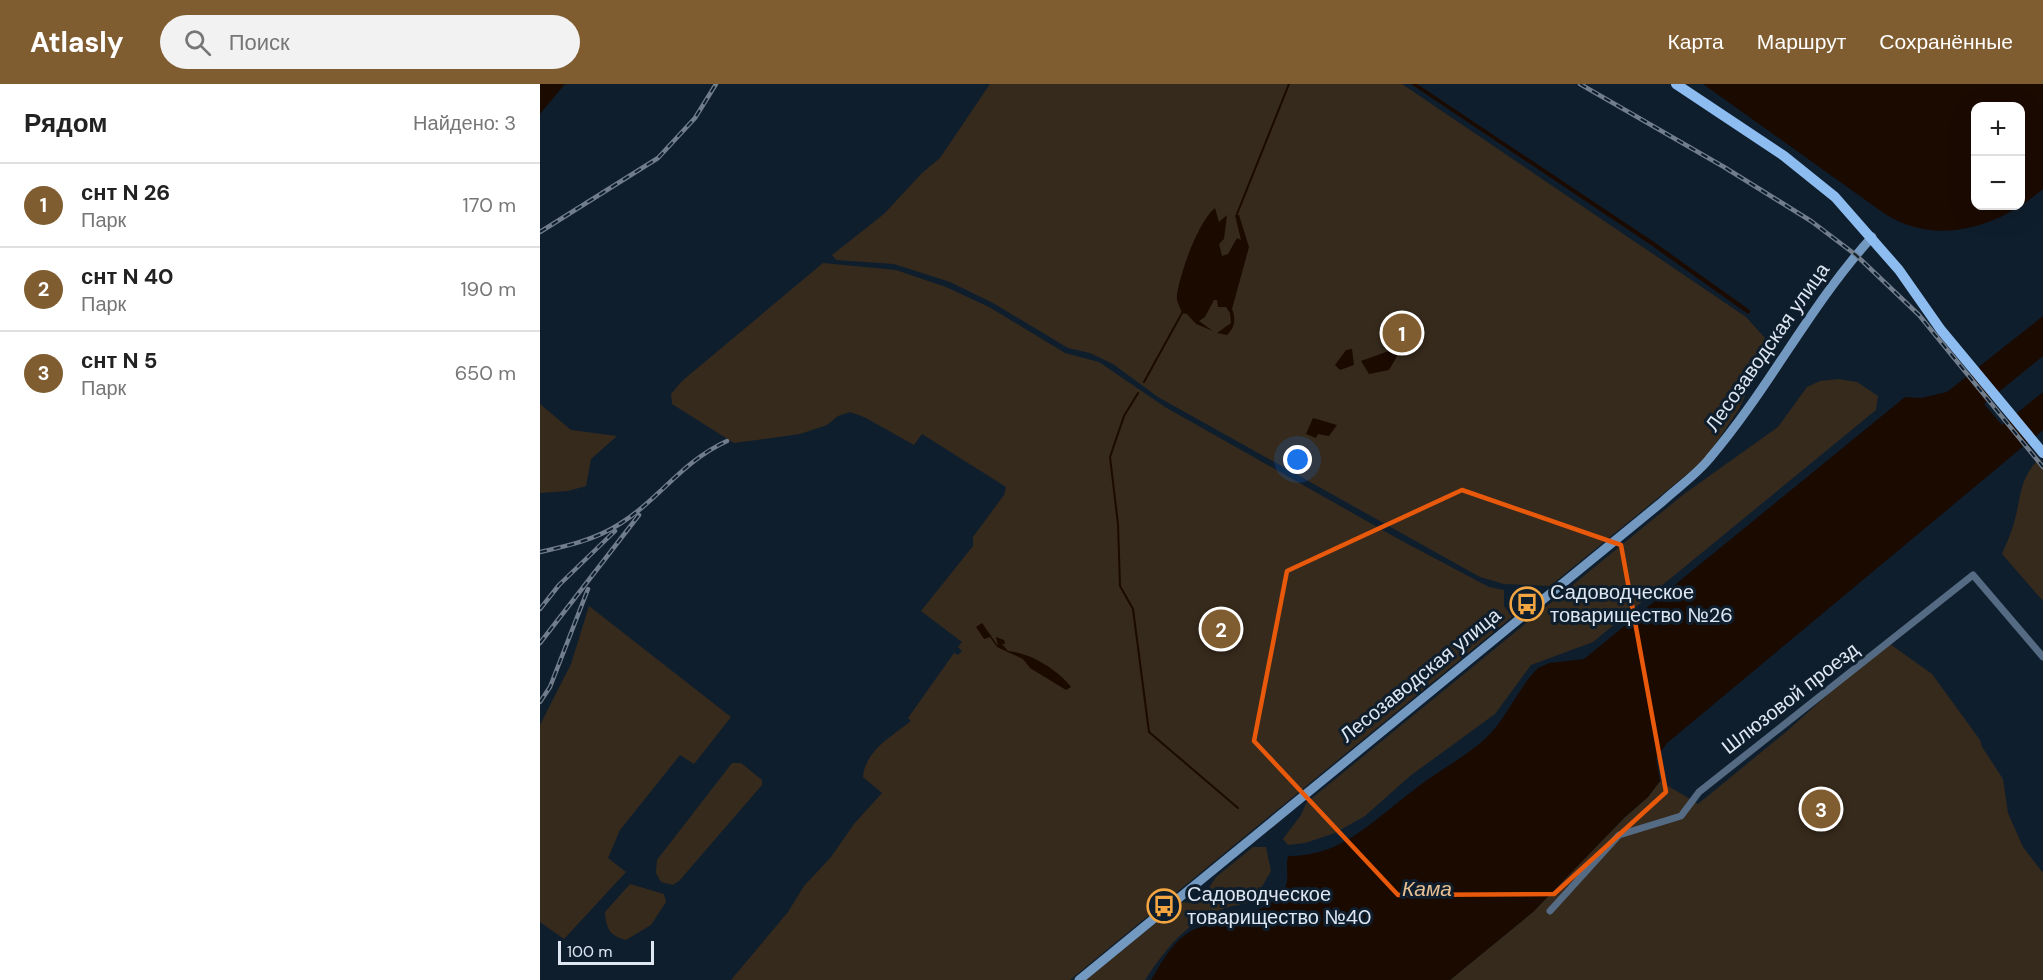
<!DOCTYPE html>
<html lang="ru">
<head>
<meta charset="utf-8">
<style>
	:root { --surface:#fff; --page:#f2f2f2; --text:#222; --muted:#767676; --line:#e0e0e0; --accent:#805d30 }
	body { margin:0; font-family:"DM Sans",sans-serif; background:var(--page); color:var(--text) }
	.controls { position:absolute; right:18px; top:18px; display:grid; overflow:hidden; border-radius:12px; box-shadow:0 6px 24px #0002 }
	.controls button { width:54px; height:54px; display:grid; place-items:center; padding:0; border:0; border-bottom:2px solid var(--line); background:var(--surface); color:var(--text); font:30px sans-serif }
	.scale { position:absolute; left:18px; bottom:15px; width:96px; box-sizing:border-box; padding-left:6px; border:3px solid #dde6f1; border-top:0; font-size:16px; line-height:21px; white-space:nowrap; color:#dde6f1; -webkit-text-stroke:4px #0f1e2d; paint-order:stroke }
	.you { position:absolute; left:758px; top:376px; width:21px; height:21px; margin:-15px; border:4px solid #fff; border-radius:50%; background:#1a73e8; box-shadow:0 0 0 9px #1a73e833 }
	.badge { display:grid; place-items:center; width:39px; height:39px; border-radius:50%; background:var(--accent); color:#fff; font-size:20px; font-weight:700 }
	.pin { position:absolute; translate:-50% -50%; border:3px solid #fff; box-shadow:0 2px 6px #0006 }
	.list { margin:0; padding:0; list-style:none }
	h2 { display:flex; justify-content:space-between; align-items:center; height:78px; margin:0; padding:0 24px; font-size:26px }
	h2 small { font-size:20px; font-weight:400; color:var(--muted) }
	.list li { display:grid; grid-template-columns:39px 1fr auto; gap:18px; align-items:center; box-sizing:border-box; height:84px; padding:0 24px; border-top:2px solid var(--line) }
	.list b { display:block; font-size:22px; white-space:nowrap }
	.list p { margin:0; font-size:20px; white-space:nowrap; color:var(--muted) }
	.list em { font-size:20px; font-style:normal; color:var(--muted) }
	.icon { flex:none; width:33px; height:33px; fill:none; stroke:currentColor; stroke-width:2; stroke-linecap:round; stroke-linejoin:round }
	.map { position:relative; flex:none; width:1503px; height:896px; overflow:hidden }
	header { display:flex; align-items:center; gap:36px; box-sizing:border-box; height:84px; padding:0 30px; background:var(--accent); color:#fff }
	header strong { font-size:28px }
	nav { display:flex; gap:33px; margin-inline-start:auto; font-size:21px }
	.search { width:420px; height:54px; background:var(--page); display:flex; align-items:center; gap:15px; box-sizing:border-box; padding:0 21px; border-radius:33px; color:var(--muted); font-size:22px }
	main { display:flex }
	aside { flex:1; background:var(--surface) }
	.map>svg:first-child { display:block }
	.green { fill:#362a1c }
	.water { fill:#1b0a00; fill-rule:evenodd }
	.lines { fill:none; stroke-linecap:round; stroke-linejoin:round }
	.stream { stroke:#1b0a00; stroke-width:2 }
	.street { stroke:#556b84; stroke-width:7 }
	.secondary { stroke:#7499c1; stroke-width:9 }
	.primary { stroke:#8dbcf0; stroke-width:10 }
	.rail-casing { stroke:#717d8b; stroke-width:4.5 }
	.rail { stroke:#0f1e2d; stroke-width:2; stroke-dasharray:7; stroke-linecap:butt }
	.marked { fill:none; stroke:#e8590c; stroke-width:4.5; stroke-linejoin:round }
	.labels { text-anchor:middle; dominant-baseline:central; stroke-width:6; stroke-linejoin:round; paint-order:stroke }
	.street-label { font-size:20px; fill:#dde6f1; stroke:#0f1e2d }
	.poi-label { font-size:20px; fill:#dde6f1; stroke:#0f1e2d; text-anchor:start }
	.water-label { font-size:21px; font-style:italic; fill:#e8bf91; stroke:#0f1e2d }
</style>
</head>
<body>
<header>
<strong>Atlasly</strong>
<div class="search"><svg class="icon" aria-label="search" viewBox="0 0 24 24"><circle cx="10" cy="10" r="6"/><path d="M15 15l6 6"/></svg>Поиск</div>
<nav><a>Карта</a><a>Маршрут</a><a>Сохранённые</a></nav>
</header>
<main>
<aside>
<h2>Рядом<small>Найдено: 3</small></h2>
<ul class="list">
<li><span class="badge">1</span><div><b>снт N 26</b><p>Парк</p></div><em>170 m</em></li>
<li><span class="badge">2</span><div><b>снт N 40</b><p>Парк</p></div><em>190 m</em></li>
<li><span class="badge">3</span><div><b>снт N 5</b><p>Парк</p></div><em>650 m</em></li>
</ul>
</aside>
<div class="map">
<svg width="1503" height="896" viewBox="0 0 1503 896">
	<rect width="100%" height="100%" fill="#0f1e2d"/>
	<g class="green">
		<path d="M450,0h412l344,233 19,21 1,13 -27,58 -27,40 -10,13 -152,124 -46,-2 -24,-7 -322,-180 -45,-33 -23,-11 -22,-5 -75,-45 -43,-21 -56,-18 -58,-4 -4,-5 52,-41 38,-41 18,-15z"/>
		<path d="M283,179l73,7 50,17 43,20 76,46 34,9 66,45 237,134 87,46 15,3v16l8,11 -442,363h-339l57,-68 16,-26 27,-29 23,-33 28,-31 -19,-16c2,-26 29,-41 48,-56l-3,-3 46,-65 4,2 4,-4 -4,-4 4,-5 -41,-31 52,-65v-9l31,-42 2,-8 -84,-53 -8,11 -50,-28 -14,-5 -12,4 -11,9 -27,9 -66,9 -62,-39 -1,-10 11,-13z"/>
		<path d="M1299,295l18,3 21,14 -2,14 -283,232 -62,23 -36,49 -85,62 -45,40 -30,17 -30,10 -17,2 -5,-6 18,-24 5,-12 378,-309 94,-67 29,-40 13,-6z"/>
		<path d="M0,320l31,26 46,6 -26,23 -5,27 -18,5 -28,2z"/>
		<path d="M1496,378l7,8v131l-41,-47c4,-10 9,-20 12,-31 7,-24 5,-42 22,-61z"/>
		<path d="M49,522l142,111 -37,47 -14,-9 -60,75 -12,28 18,14 -62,67 -24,-17v-197l31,-61z"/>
		<path d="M1350,560l42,30 48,66 2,7 21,32 5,34 15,34 20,26v107h-593l83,-68 91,-94 24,-21 12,-16 38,23 89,-73 85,-76z"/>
		<path d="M192,679h9l21,17v5l-83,96 -6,4 -12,-3 -5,-9 1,-13z"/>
		<path d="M713,763h13l5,24 -18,31c-55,8 -78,33 -108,78h-60l97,-78 10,1 9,-3 15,-23z"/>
		<path d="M90,800l34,10 2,8 -15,23 -25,15c-16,-4 -20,-11 -21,-28z"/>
	</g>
	<g class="water">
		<path d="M0,0h25l-25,30z"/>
		<path d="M871,0h6l237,158 97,69 -3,3 -97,-69z"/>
		<path d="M1163,0h340v105c-44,38 -105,58 -158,25zM1436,22h44v100h-44z"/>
		<path d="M675,124l4,14 8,-7 -3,24 -5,5 3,12 6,-2 9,-16 4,2 -6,-25h4l10,32 -17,62c4,10 3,18 -5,26l-10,-2 14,-10 -1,-10 -4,-6h-8l-1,-7h-3l-9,17 -6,4 14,10 -17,-7 -9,-10 -5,-1c-2,-6 -6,-12 -5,-18 3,-22 21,-73 38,-87z"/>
		<path d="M1503,232v40l-59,48 18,21 41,-33v38l-376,313 -11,15 4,23 -12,16 -24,21 -91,94 -83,68h-299c9,-15 19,-34 34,-45 26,-19 85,-16 100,-47 5,-11 0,-21 3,-32 55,1 86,-37 127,-67 23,-18 49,-31 71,-51 21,-20 32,-50 52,-70l11,-5 35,-4 321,-262 16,1 26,-6z"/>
		<path d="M864,251l-5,18 -10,17 -20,4 -8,-13 28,-10z"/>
		<path d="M812,265l2,16 -14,5 -5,-5 11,-15z"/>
		<path d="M773,334l24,7 -8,11 -11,-2 -2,4 -10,-4z"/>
		<path d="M442,539l16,23 -2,-9 8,3 1,4h-3l6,7c22,2 49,18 63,36l-5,3 -36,-22 -7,-9 -26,-12 -7,-10 -6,2 -8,-12z"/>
	</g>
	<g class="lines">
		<g class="stream">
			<path d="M697,130l52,-130"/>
			<path d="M604,298l38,-69"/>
			<path d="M598,309l-14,23 -14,41 8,67 2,62 13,23 16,123 89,76"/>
		</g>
		<path class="street" d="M1010,827l69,-76 62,-19 18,-24 274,-217 70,82"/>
		<path class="secondary" d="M539,896l583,-478c15,-14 34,-27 47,-43 60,-70 101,-154 163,-222"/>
		<path class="primary" d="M1136,0l108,72 51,41 64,73 42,60 102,123"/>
		<g class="rail-casing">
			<g id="rail">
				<path d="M1040,0l144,83 87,54 45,34 63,60 124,152"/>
				<path d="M0,148l118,-74 37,-40 21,-34"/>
				<path d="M0,468c27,-6 54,-12 78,-27 41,-25 63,-63 109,-84"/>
				<path d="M0,525l19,-24 56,-54"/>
				<path d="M0,559l99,-128"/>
				<path d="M0,618l10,-15 38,-98"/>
			</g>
		</g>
		<use href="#rail" class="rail"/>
	</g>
	<path class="marked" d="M922,406l159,55 45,247 -112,102 -156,1 -144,-154 33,-170z"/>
	<defs>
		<g id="bus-ring" transform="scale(1.725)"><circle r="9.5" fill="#0f1e2d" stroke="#f2a540" stroke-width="1.5"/><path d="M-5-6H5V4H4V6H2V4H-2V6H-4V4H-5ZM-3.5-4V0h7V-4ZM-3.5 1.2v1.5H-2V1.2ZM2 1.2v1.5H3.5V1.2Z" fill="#f2a540"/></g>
	</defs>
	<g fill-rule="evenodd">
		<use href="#bus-ring" x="987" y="520"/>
		<use href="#bus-ring" x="624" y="822"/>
	</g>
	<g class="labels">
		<g class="street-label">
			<text transform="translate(1227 263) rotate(-55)">Лесозаводская улица</text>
			<text transform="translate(880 591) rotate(-39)">Лесозаводская улица</text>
			<text transform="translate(1250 614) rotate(-38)">Шлюзовой проезд</text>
		</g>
		<g class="poi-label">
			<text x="1010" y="508">Садоводческое<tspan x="1010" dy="23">товарищество №26</tspan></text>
			<text x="647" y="810">Садоводческое<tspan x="647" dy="23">товарищество №40</tspan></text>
		</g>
		<g class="water-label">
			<text x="887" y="805">Кама</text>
		</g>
	</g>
</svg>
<div class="controls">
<button>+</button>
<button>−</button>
</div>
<div class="scale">100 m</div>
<div class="you"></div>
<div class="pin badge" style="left:862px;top:249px">1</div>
<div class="pin badge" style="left:681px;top:545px">2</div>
<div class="pin badge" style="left:1281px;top:725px">3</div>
</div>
</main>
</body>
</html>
